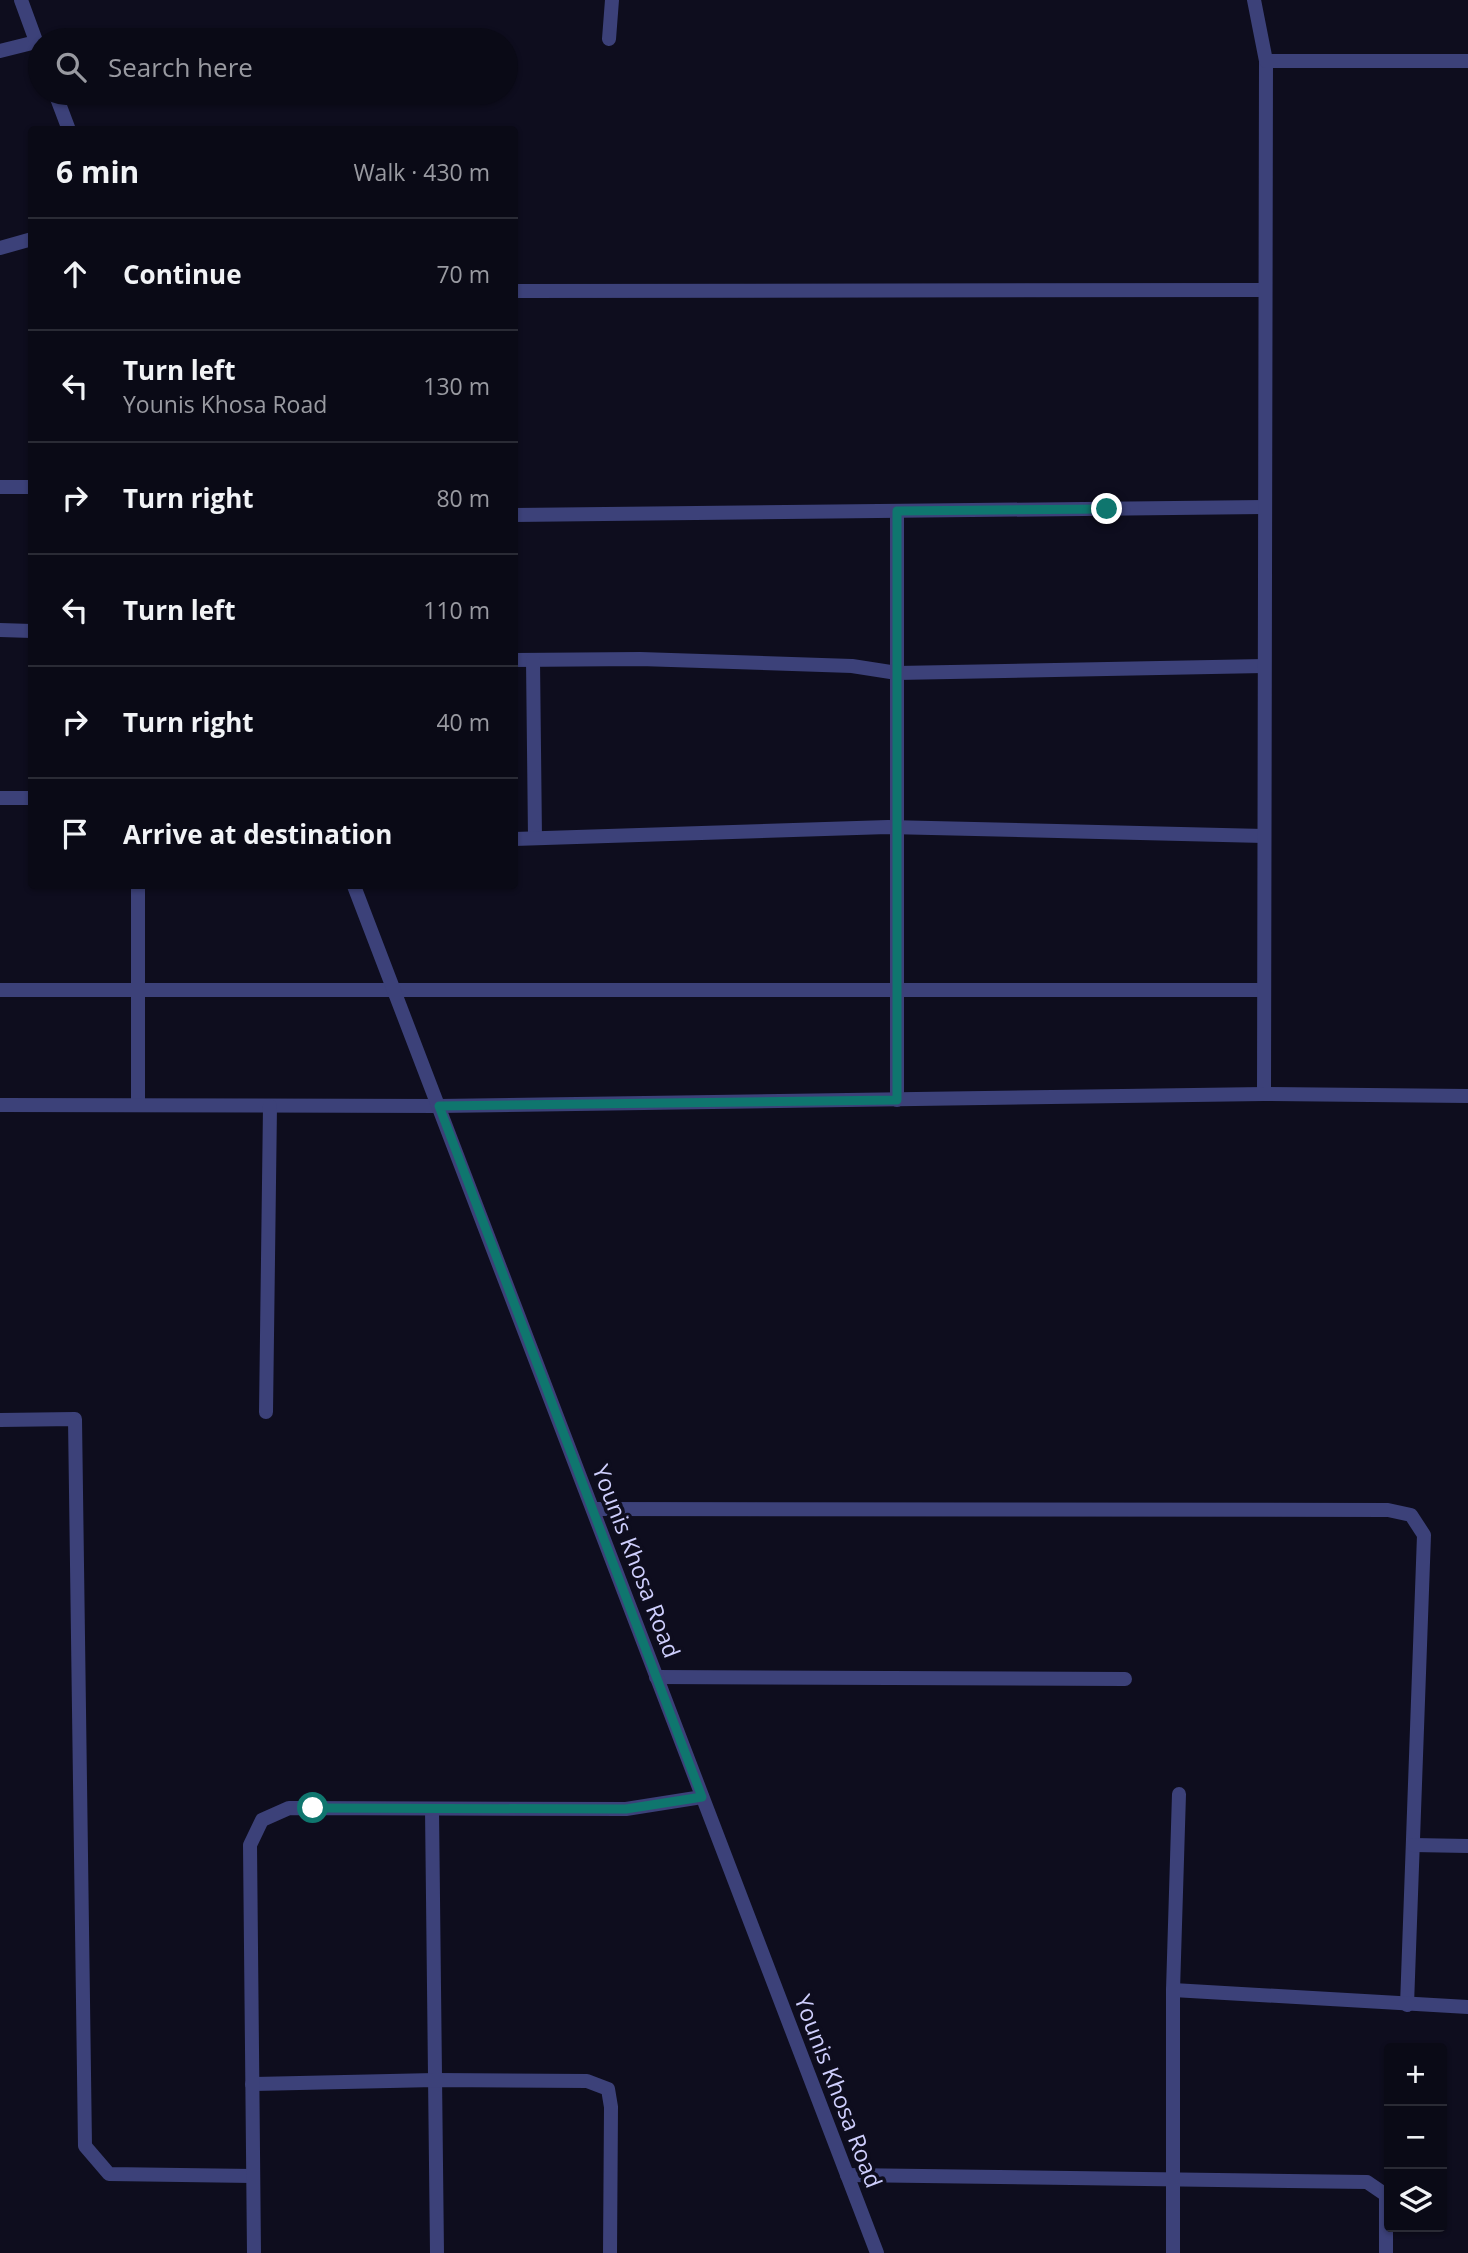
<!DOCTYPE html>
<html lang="en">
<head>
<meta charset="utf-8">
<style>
	:root { --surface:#0a0a16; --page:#13131f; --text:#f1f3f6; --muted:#999aa1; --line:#2a2b35 }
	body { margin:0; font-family:"Open Sans",sans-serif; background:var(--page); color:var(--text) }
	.controls { position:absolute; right:21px; bottom:21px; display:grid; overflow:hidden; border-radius:7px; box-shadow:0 2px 5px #0004 }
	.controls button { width:63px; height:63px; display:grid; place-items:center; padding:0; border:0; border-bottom:2px solid var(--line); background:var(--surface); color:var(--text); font:35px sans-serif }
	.stop { position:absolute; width:21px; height:21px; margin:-16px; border:5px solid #0f766e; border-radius:50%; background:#fff }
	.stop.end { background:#0f766e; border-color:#fff; box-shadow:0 2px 7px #0008 }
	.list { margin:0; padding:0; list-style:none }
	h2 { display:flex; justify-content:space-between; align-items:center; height:91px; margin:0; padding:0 28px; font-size:30px }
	h2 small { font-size:23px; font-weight:400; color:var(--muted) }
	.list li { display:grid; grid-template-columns:46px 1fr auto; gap:21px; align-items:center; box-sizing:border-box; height:112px; padding:0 28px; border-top:2px solid var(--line) }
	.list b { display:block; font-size:26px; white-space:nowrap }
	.list p { margin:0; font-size:23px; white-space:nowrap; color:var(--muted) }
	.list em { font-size:23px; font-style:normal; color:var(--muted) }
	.icon { flex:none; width:38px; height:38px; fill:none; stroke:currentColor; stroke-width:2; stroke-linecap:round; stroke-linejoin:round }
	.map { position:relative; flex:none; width:1468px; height:2253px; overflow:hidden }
	.search { position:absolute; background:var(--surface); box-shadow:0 2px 5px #0004; left:28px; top:28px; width:490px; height:77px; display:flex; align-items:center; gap:18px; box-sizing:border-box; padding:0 24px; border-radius:38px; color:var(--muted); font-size:26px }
	.panel { position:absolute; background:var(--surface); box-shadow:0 2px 5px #0004; left:28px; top:126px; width:490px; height:763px; border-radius:7px }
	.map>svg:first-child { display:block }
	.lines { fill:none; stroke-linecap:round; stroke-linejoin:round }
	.minor { stroke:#3c4179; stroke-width:14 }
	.tertiary { stroke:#3c4179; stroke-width:14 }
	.route { stroke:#0f766e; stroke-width:9 }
	.labels { text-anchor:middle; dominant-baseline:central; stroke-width:7; stroke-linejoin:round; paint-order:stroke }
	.street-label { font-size:23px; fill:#cecefc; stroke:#0e0d1e }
</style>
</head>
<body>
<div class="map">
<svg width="1468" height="2253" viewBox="0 0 1468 2253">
	<rect width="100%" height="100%" fill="#0e0d1e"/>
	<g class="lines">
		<g class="minor">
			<path d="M609,39l3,-39"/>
			<path d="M0,51l36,-9"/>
			<path d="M0,248l32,-9"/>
			<path d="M514,291l751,-1"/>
			<path d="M0,487h32"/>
			<path d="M897,511v589"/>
			<path d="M514,515l750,-8"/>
			<path d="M0,630l32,1"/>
			<path d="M514,660l126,-1 212,7 45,7 367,-7"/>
			<path d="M533,660l2,178"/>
			<path d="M0,798h32"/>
			<path d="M514,839l374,-12 376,9"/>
			<path d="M138,886v219"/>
			<path d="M0,990h1264"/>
			<path d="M1264,1094l2,-1033"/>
			<path d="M0,1105l439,1 825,-12 204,2"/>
			<path d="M266,1412l4,-306"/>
			<path d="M0,1420l75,-1 10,727 24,28 144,2"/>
			<path d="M593,1509l795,1 23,5 13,20 -17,470"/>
			<path d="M656,1677l469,2"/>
			<path d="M432,1809l5,444"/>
			<path d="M1413,1845l55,1"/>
			<path d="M1173,1990l295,17"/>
			<path d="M252,2084l183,-4 152,1 21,8 3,18 -1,146"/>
			<path d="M847,2175l520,7 19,13v58"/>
			<path d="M254,2253l-4,-408 12,-25 27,-12 337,1 76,-12"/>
			<path d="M1173,2253v-263l6,-196"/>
		</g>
		<g class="tertiary">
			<path d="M21,0l19,52"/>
			<path d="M1254,0l12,61h202"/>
			<path d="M55,93l14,37"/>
			<path d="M354,886l523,1367"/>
		</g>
	</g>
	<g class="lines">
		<path class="route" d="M313,1808l313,1 76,-12 -263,-691 458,-6v-589l210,-2"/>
	</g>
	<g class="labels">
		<g class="street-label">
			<text transform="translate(637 1561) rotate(69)">Younis Khosa Road</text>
			<text transform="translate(839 2091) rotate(69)">Younis Khosa Road</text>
		</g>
	</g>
</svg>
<div class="controls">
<button>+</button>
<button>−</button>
<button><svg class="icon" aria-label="layers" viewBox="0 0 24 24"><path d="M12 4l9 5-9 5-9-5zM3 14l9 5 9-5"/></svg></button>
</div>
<div class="stop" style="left:313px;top:1808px"></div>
<div class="stop end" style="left:1107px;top:509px"></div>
<div class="search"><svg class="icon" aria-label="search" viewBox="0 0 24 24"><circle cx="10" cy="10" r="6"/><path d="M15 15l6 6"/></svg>Search here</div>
<section class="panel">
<h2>6 min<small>Walk · 430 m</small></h2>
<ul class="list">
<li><svg class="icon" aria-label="ahead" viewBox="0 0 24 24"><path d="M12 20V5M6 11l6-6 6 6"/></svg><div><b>Continue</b></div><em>70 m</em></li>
<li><svg class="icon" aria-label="left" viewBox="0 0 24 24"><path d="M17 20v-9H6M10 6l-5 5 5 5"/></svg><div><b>Turn left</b><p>Younis Khosa Road</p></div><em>130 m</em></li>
<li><svg class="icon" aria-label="right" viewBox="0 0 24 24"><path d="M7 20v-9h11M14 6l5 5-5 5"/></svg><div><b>Turn right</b></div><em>80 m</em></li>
<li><svg class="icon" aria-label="left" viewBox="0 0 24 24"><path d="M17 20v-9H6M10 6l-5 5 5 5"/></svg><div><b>Turn left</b></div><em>110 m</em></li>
<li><svg class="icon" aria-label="right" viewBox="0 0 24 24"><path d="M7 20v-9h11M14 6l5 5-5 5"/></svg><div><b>Turn right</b></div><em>40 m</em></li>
<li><svg class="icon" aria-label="arrive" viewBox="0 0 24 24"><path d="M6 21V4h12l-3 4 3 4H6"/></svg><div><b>Arrive at destination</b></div></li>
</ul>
</section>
</div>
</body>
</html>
